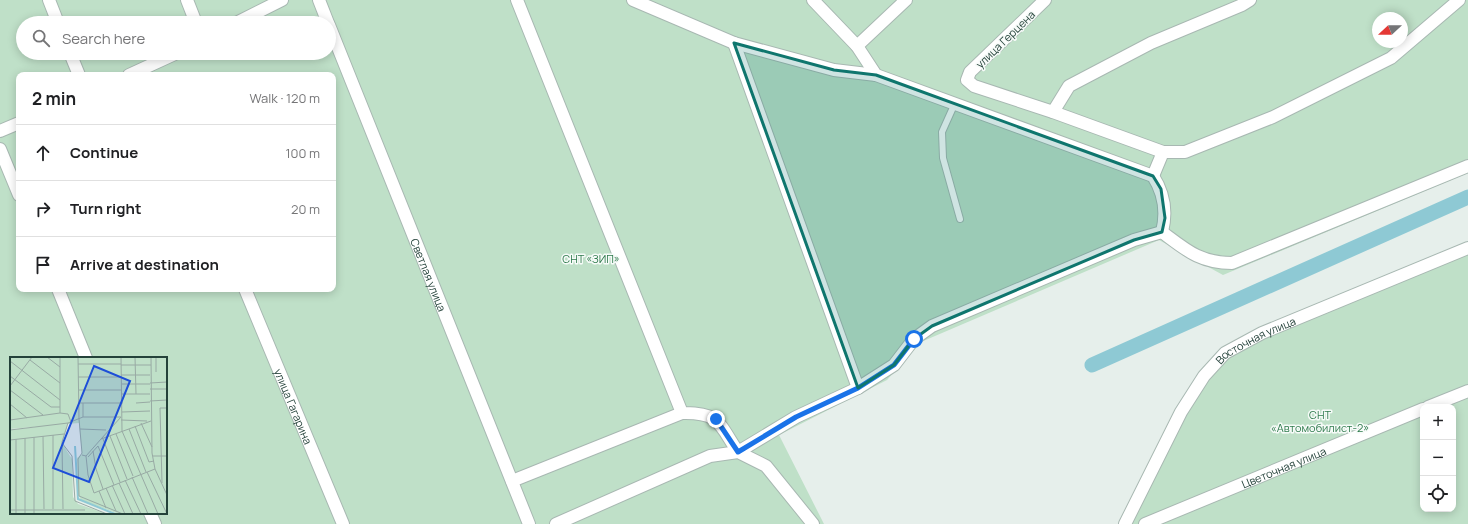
<!DOCTYPE html>
<html lang="en">
<head>
<meta charset="utf-8">
<style>
	:root { --surface:#fff; --page:#f2f2f2; --text:#202124; --muted:#757577; --line:#e0e0e0 }
	body { margin:0; font-family:Manrope,sans-serif; background:var(--page); color:var(--text) }
	.controls { position:absolute; right:12px; bottom:12px; display:grid; overflow:hidden; border-radius:8px; box-shadow:0 2px 10px #0003 }
	.controls button { width:36px; height:36px; display:grid; place-items:center; padding:0; border:0; border-bottom:1px solid var(--line); background:var(--surface); color:var(--text); font:20px sans-serif }
	.compass { position:absolute; left:1372px; top:12px; width:36px; height:36px; border-radius:50%; background:var(--surface); box-shadow:0 2px 10px #0003; rotate:248deg }
	.stop { position:absolute; width:12px; height:12px; margin:-9px; border:3px solid #1a73e8; border-radius:50%; background:#fff }
	.stop.end { background:#1a73e8; border-color:#fff; box-shadow:0 1px 4px #0008 }
	.list { margin:0; padding:0; list-style:none }
	h2 { display:flex; justify-content:space-between; align-items:center; height:52px; margin:0; padding:0 16px; font-size:17px }
	h2 small { font-size:13px; font-weight:400; color:var(--muted) }
	.list li { display:grid; grid-template-columns:26px 1fr auto; gap:12px; align-items:center; box-sizing:border-box; height:56px; padding:0 16px; border-top:1px solid var(--line) }
	.list b { display:block; font-size:15px; white-space:nowrap }
	.list em { font-size:13px; font-style:normal; color:var(--muted) }
	.icon { flex:none; width:22px; height:22px; fill:none; stroke:currentColor; stroke-width:2; stroke-linecap:round; stroke-linejoin:round }
	.map { position:relative; flex:none; width:1468px; height:524px; overflow:hidden }
	.search { position:absolute; background:var(--surface); box-shadow:0 2px 10px #0003; left:16px; top:16px; width:320px; height:44px; display:flex; align-items:center; gap:10px; box-sizing:border-box; padding:0 14px; border-radius:22px; color:var(--muted); font-size:15px }
	.panel { position:absolute; background:var(--surface); box-shadow:0 2px 10px #0003; left:16px; top:72px; width:320px; height:220px; border-radius:8px }
	.map>svg:first-child { display:block }
	.green { fill:#bfe0c8; fill-rule:evenodd }
	.lines { fill:none; stroke-linecap:round; stroke-linejoin:round }
	.canal { stroke:#8ec9d4; stroke-width:15 }
	.service-casing { stroke:#a8b8b2; stroke-width:8 }
	.minor-casing { stroke:#a8b8b2; stroke-width:14 }
	.tertiary-casing { stroke:#a8b8b2; stroke-width:14 }
	.service { stroke:#fff; stroke-width:6 }
	.minor { stroke:#fff; stroke-width:12 }
	.tertiary { stroke:#fff; stroke-width:12 }
	.route { stroke:#1a73e8; stroke-width:5 }
	.marked { fill:#0f766e; fill-opacity:0.2; stroke:#0f766e; stroke-width:3; stroke-linejoin:round }
	.labels { text-anchor:middle; dominant-baseline:central; stroke-width:3; stroke-linejoin:round; paint-order:stroke }
	.street-label { font-size:11px; fill:#24423a; stroke:#f7fbf9 }
	.park-label { font-size:11px; fill:#2d7a4b; stroke:#f7fbf9 }
	.inset-river { fill:none; stroke:#8ec9d4; stroke-width:2 }
	.inset-road { fill:none; stroke:#98aaa4; stroke-width:1 }
	.view { fill:#1d4ed8; fill-opacity:0.15; stroke:#1d4ed8; stroke-width:2 }
	.inset-edge { fill:none; stroke:#24423a; stroke-width:2 }
</style>
</head>
<body>
<div class="map">
<svg width="1468" height="524" viewBox="0 0 1468 524">
	<rect width="100%" height="100%" fill="#e6efeb"/>
	<g class="green">
		<path d="M0,0h1468v173l-245,102 -64,-35 -238,102 -34,38 -108,55 45,89h-824zM1378,18h24v24h-24zM23,23h306v30h-306zM19,75h314v214h-314zM11,358h155v155h-155z"/>
		<path d="M1468,248v276h-343l57,-112 43,-59zM1423,407h30v102h-30z"/>
	</g>
	<g class="lines">
		<path class="canal" d="M1092,365l376,-168"/>
		<g class="service-casing">
			<path id="service" d="M955,103l-13,29 1,26 17,61"/>
		</g>
		<g class="minor-casing">
			<g id="minor">
				<path d="M49,0l9,23"/>
				<path d="M187,0l9,23"/>
				<path d="M319,0l9,23"/>
				<path d="M517,0l165,413c38,-1 37,11 56,39l58,-35 62,-29 36,-23 20,-26 18,-13 202,-86 28,-8c24,18 38,31 70,31l236,-97"/>
				<path d="M633,0l101,43 100,27 42,5"/>
				<path d="M813,0l44,46 19,29 277,101c11,17 14,36 9,56"/>
				<path d="M1045,0l-75,72 -3,8 7,6 79,26 110,40"/>
				<path d="M236,23l46,-23"/>
				<path id="s1" d="M329,25l200,499"/>
				<path d="M734,43l124,345"/>
				<path d="M857,46l49,-46"/>
				<path d="M70,53l9,22"/>
				<path d="M129,75l48,-22"/>
				<path d="M1053,112l16,-26 82,-43 91,-38 8,-5"/>
				<path d="M0,131l19,-8"/>
				<path d="M0,149l19,46"/>
				<path d="M1153,176l10,-24h22l88,-35 118,-59 68,-58"/>
				<path d="M58,289l28,69"/>
				<path id="s2" d="M245,289l98,235"/>
				<path d="M1428,407l40,-16"/>
				<path d="M512,481l170,-68"/>
				<path d="M150,513l5,11"/>
				<path id="s3" d="M1125,524l56,-112 23,-36 21,-23 37,-20 206,-85"/>
				<path id="s4" d="M1145,524l278,-115"/>
			</g>
		</g>
		<g class="tertiary-casing">
			<path id="tertiary" d="M556,524l154,-68 28,-4 28,14 47,58"/>
		</g>
		<use href="#service" class="service"/>
		<use href="#minor" class="minor"/>
		<use href="#tertiary" class="tertiary"/>
	</g>
	<g class="lines">
		<path class="route" d="M716,419l22,33 58,-35 62,-29 36,-23 20,-26"/>
	</g>
	<path class="marked" d="M734,43l100,27 42,5 277,101 8,13 4,29 -3,14 -28,8 -202,86 -18,13 -20,26 -36,23z"/>
	<g class="labels">
		<g class="street-label">
			<text transform="translate(1005 39) rotate(-44)">улица Герцена</text>
			<text stroke="none"><textPath href="#s1" startOffset="269">Светлая улица</textPath></text>
			<text stroke="none"><textPath href="#s3" startOffset="232">Восточная улица</textPath></text>
			<text stroke="none"><textPath href="#s2" startOffset="127">улица Гагарина</textPath></text>
			<text stroke="none"><textPath href="#s4" startOffset="150">Цветочная улица</textPath></text>
		</g>
		<g class="park-label">
			<text x="591" y="258">СНТ «ЗИП»</text>
			<text x="1320" y="414">СНТ<tspan x="1320" dy="13">«Автомобилист-2»</tspan></text>
		</g>
	</g>
	<g transform="translate(10 357)">
		<rect width="157" height="157" fill="#e6efeb"/>
		<path d="M0,0h62v16v-16h95v157h-48l-38,-14 -3,-6 -1,-36 5,-4 -3,-31 -69,6zM58,66l-6,20 10,16 1,38 5,7 29,10h-97v-84z" fill="#bfe0c8"/>
		<path class="inset-river" d="M65,89l3,53 37,15"/>
		<path class="inset-road" d="M37,0l13,10M50,0v56M68,0l1,62 3,34 -4,6 1,37 44,18M111,0l1,74 36,83M125,0l1,37h14M141,0l1,96 3,16 12,26M146,0v15M20,3l30,23M0,4l50,39M68,7h43M111,8h30M111,18h29M0,19l41,31h9M68,20h43M140,26l17,-1M112,27h28M0,29l22,-29M140,32h17M0,33l33,25M69,33h43M112,37h14M140,44l17,-1M69,46h44M126,46l14,-1M0,47l17,14M112,55l28,-1M73,60v-14M0,63l50,-7 8,1 3,8M111,63l26,1M131,66l11,24M125,69l14,36 5,-1M70,72l26,1M119,72l17,43M0,73l58,-7 15,-6h38M106,77l17,42M43,78v74M33,79l1,73M100,79l17,43M24,80v77M15,81v76M6,82v75M91,82l20,-22M93,82l17,43M0,83l54,-6M52,86l10,13 3,45 32,13M83,94l3,18 7,20M72,98l4,1 15,-17 50,-18M76,99l2,19 6,18 61,-24M143,99h14M78,100l10,-11 16,39M137,115l20,42M122,120l16,37M115,123l16,34M109,126l14,31M152,126l-2,-75h7M102,128l13,29M96,131l10,23M89,134l7,17M53,152l-1,-67 6,-19M0,153h75"/>
		<path class="view" d="M84,9l36,15 -41,101 -36,-14z"/>
		<rect width="157" height="157" class="inset-edge"/>
	</g>
</svg>
<div class="controls">
<button>+</button>
<button>−</button>
<button><svg class="icon" aria-label="locate" viewBox="0 0 24 24"><circle cx="12" cy="12" r="6"/><path d="M12 2v4M12 18v4M2 12h4M18 12h4"/></svg></button>
</div>
<svg class="compass" viewBox="-18 -18 36 36"><path d="M0-13l5 13h-10z" fill="#e53935"/><path d="M0 13l5-13h-10z" fill="#757577"/></svg>
<div class="stop" style="left:914px;top:339px"></div>
<div class="stop end" style="left:716px;top:419px"></div>
<div class="search"><svg class="icon" aria-label="search" viewBox="0 0 24 24"><circle cx="10" cy="10" r="6"/><path d="M15 15l6 6"/></svg>Search here</div>
<section class="panel">
<h2>2 min<small>Walk · 120 m</small></h2>
<ul class="list">
<li><svg class="icon" aria-label="ahead" viewBox="0 0 24 24"><path d="M12 20V5M6 11l6-6 6 6"/></svg><div><b>Continue</b></div><em>100 m</em></li>
<li><svg class="icon" aria-label="right" viewBox="0 0 24 24"><path d="M7 20v-9h11M14 6l5 5-5 5"/></svg><div><b>Turn right</b></div><em>20 m</em></li>
<li><svg class="icon" aria-label="arrive" viewBox="0 0 24 24"><path d="M6 21V4h12l-3 4 3 4H6"/></svg><div><b>Arrive at destination</b></div></li>
</ul>
</section>
</div>
</body>
</html>
